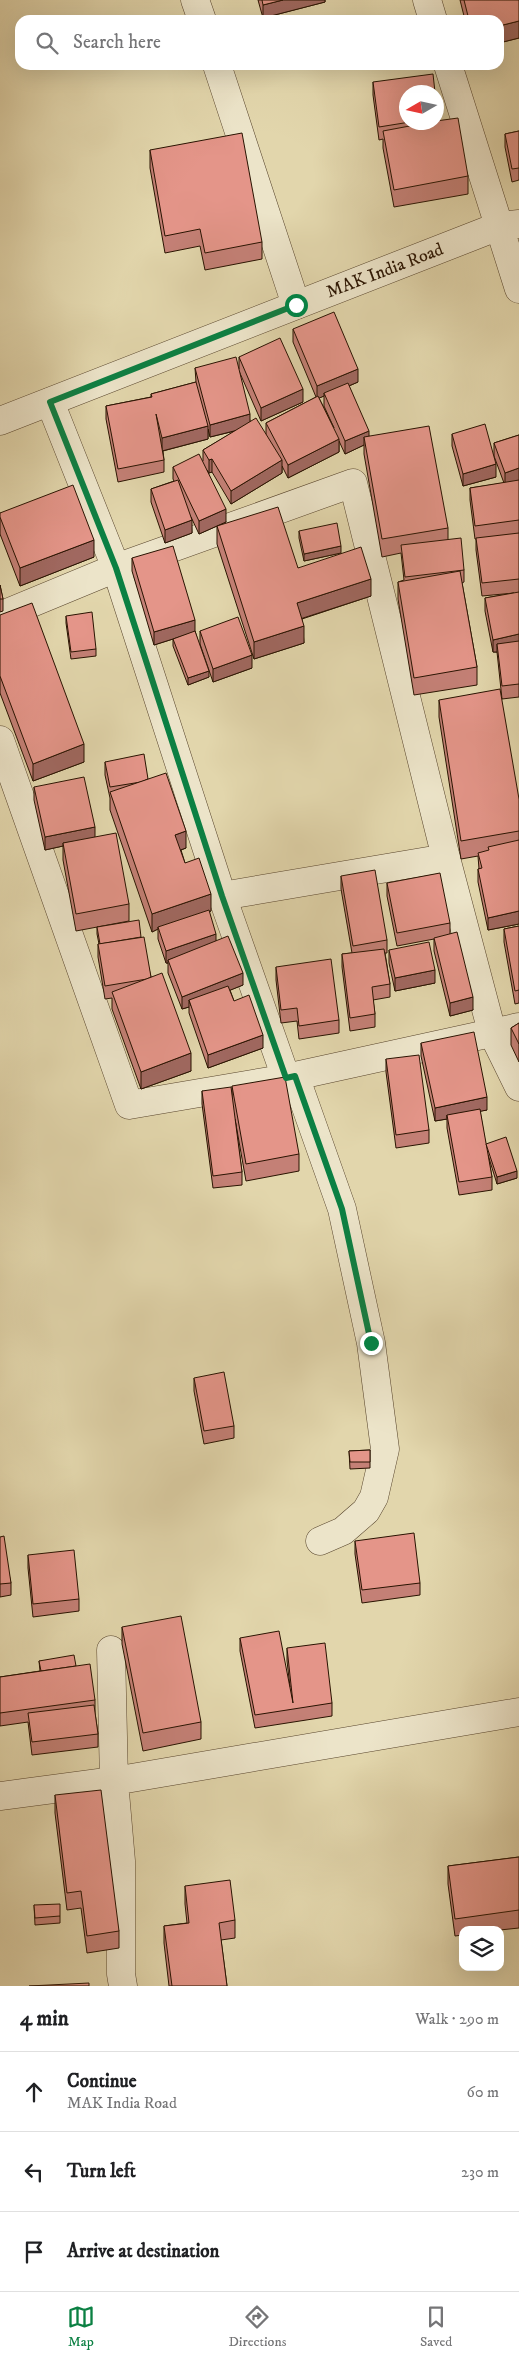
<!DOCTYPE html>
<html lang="en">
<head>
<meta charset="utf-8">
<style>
	:root { --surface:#fff; --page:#f2f2f2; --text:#202124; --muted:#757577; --line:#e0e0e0; --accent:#0b8043 }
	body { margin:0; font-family:"IM FELL DW Pica",serif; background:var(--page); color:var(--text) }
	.controls { position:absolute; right:15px; bottom:15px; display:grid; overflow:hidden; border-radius:10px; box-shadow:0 5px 20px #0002 }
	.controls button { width:45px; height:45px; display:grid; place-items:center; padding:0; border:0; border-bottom:1px solid var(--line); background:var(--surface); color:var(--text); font:25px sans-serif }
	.compass { position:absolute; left:399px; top:85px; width:45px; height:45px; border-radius:50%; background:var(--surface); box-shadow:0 5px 20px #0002; rotate:261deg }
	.stop { position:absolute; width:15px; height:15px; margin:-11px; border:4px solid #0b8043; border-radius:50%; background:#fff }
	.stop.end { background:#0b8043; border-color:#fff; box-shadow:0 1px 5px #0008 }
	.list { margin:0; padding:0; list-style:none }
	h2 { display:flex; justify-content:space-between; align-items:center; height:65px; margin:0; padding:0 20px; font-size:21px }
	h2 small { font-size:16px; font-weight:400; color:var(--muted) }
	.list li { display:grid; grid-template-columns:32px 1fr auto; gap:15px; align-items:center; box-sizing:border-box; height:80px; padding:0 20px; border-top:1px solid var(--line) }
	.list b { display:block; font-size:19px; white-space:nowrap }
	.list p { margin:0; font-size:16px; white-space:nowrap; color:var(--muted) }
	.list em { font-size:16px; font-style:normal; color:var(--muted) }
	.icon { flex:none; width:28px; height:28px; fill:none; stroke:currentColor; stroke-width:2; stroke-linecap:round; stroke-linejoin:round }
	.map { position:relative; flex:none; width:519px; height:1986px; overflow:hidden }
	.search { position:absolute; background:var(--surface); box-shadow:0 5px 20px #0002; left:15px; right:15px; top:15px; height:55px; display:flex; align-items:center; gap:12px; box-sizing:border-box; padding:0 18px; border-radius:15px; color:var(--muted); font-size:19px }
	.sheet { height:305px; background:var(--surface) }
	nav { display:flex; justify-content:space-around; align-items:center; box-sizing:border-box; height:70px; border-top:1px solid var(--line); background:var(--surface); font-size:14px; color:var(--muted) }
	nav a { display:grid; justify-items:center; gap:2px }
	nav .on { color:var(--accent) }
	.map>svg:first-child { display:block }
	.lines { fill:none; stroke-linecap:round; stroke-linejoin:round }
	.minor-casing { stroke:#57442c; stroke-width:29 }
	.minor { stroke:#ece4c9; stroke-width:28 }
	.wall { fill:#c48076; stroke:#291301; fill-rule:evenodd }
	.shaded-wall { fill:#a06860; stroke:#291301 }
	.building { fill:#e49589; stroke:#291301 }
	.route { stroke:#0b8043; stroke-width:6 }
	.labels { text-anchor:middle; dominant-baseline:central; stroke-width:4; stroke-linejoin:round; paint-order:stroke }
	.street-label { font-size:18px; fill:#291301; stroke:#ece4c9 }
</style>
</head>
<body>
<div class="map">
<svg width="519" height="1986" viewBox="0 0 519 1986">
	<rect width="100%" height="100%" fill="#e2d6ac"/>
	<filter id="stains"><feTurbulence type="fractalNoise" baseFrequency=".004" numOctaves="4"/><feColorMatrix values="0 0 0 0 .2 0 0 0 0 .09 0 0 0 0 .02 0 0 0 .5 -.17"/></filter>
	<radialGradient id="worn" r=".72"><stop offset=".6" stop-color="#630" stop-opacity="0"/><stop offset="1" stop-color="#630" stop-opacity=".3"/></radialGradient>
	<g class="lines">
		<g class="minor-casing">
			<g id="minor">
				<path d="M195,0l7,20"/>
				<path d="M427,0l6,20"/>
				<path d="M217,65l79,240"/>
				<path d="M448,65l71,224"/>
				<path d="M50,402l66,166 106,328 64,182 233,-51"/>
				<path d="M0,421l499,-195 20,-2"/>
				<path d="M0,616l116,-48 237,-85 93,375 -224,38"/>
				<path d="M0,740l129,365 141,-24"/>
				<path d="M446,858l46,174 27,55"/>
				<path d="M295,1076l47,133 29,134 14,106 -11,48 -8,14 -23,20 -23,10"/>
				<path d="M0,1796l114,-15 -3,-131"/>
				<path d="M123,1986l-2,-12v-113l-7,-80 405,-69"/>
			</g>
		</g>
		<use href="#minor" class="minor"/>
	</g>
	<g class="wall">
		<path d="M258,0h67v2l-62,16z"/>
		<path d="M460,0h59v38l-20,5v-23h-34z"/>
		<path d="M373,82l33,40h30v-19l3,18 29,55v18l-74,13 -11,-59v-9l-4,1 -6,-45z"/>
		<path d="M519,131v49l-7,2 -7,-35v-13z"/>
		<path d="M150,150l112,92v17l-57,11 -5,-24 -35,7 -15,-85z"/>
		<path d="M293,329l65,53 -9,4 20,50 79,92v12l16,30v12l-2,1 15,84v18l-63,10 -16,-96v-17l6,-2 -3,-27 -19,4 -18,-103v-9l-19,9 -6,-13v11l-51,26 -6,-12v7l-51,31 -19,-32 -3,1 -2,-3 19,52 -27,12 -8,-17 1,16 -27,10 -14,-41v-13l23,-8 -1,-2v-12l30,-6v-11l32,-19 -25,6 -2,-8v10l-45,12 1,9v12l-46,10 -12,-63v-13l45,-9v-3l45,-12 -1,-14 44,1v-12l64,45 -42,19 -22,-50 11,50 16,14v-12l50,-26 -23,-55zM324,396v10l10,22 -15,-30z"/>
		<path d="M452,434l44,43 -33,9 -11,-40z"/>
		<path d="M519,435v262l-17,2 -5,-47h-4l-8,-41v-13l29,-5 -32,3 -6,-46v-11h-1l-5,-39v-12l34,-5 -10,-27v-13z"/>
		<path d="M0,513l94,44 -74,29 -20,-52z"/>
		<path d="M217,526l81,42 73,28 -69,23 2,24 -50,16 -37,-115z"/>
		<path d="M299,531l42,22 -37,8 -5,-23z"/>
		<path d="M132,558l63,73 14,46 -21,8 -15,-39v-7l-19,6 -22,-74z"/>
		<path d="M0,585l3,14v12l-3,1z"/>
		<path d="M0,615l84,147 -51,19 -33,-88z"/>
		<path d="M66,616l30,33v7l-25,3 -5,-36z"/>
		<path d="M200,631l52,37 -39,14 -13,-38z"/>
		<path d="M439,700l80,99v125l-31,6 -10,-48v-13h1l-1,-13 -17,3 -22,-142z"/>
		<path d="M105,762l43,17 38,69 -5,2 4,13 26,48 -2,1 7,29 27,44 -13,5 4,11 29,47 -55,20 -19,-55v-6l-7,2 -14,-36v-10h-2l-8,-24v-10l-6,3 -42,-122v-12l-5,-23z"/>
		<path d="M34,787l61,50 34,67v17l-53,10 -13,-71v-14l-18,4 -11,-50z"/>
		<path d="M341,876l46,64v13h-2l5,31v13l-17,3 2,14v13l-25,4 -8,-64v-13l10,-1 -11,-64z"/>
		<path d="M387,883l63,40v11l23,76 -23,6 -16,-65v-12l-37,7 -10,-50z"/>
		<path d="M519,926v77l-4,1 -11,-62v-13z"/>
		<path d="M97,927l44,10 10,40 40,94 -50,18 -29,-80v-11l-7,1 -7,-42v-13h1l-2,-10z"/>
		<path d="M389,950l46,33 -40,8 -6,-28z"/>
		<path d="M276,967l63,53v13l-40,6 -2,-18 -16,2 -5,-43z"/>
		<path d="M519,1023v39l-8,-17v-17z"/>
		<path d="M421,1043l66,67 -7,1 6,36v-3l31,34 -20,6 -9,-29 4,22v13l-33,5 -12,-67v-9l-12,2 -14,-65z"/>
		<path d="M386,1059l43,71v13l-33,5 -10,-76z"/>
		<path d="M232,1086l67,68v17l-53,10 -11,-62 7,53v13l-29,3 -11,-84v-13l30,8z"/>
		<path d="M194,1378l40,48v12l-30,6 -10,-53z"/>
		<path d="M370,1450v18l-20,1 -1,-18z"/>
		<path d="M0,1537l11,46v12l-11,2z"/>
		<path d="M355,1541l65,42v12l-58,8 -7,-49z"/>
		<path d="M28,1555l51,44v12l-46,6 -5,-49z"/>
		<path d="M122,1627l79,95v17l-58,12 -21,-107z"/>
		<path d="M240,1638l50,49 -3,-26v-13l45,55v13l-77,12 -15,-77z"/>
		<path d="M39,1661l37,5 19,34v13l3,21v13l-66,8 -4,-33 -28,4v-49l40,-6z"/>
		<path d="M55,1795l64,136v17l-32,5 -6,-45 -14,2 -12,-97z"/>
		<path d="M519,1857v71l-19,2h-37v5l-8,1 -7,-52v-18z"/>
		<path d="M185,1886l50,34v18l-14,2 6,46h-58l-5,-43v-17l23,-3 -2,-19z"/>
		<path d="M34,1905l26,11v7l-25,2z"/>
	</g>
	<g class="shaded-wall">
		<path d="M283,0h42v2l-62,16v-13z"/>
		<path d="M519,21v17l-20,5v-17z"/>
		<path d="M358,369v13l-33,14 -1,-3v3l-7,3v-13z"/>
		<path d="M303,389v13l-42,19v-13z"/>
		<path d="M250,414v13l-40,10v-12z"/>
		<path d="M208,426v13l-46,12v-13z"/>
		<path d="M369,431v12l-5,-6v8l-19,9v-13z"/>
		<path d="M339,439v13l-51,26v-13z"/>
		<path d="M212,459v13l-3,1v-13z"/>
		<path d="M282,460v13l-51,31v-13z"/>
		<path d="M496,464v13l-33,9v-12z"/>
		<path d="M519,468v13l-14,5v-13z"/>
		<path d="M226,509v13l-27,12v-13z"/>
		<path d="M192,520v13l-27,10v-13z"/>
		<path d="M94,540v17l-74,29v-18z"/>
		<path d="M341,546v7l-37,8v-7z"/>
		<path d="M371,579v17l-74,24v-17z"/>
		<path d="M195,620v12l-41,13v-13z"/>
		<path d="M304,626v17l-50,16v-17z"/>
		<path d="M519,634v13l-22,-3v8h-4v-12z"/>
		<path d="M252,655v13l-39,14v-13z"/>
		<path d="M209,671v6l-21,8v-7z"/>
		<path d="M84,744v18l-51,19v-17z"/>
		<path d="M95,827v12l-32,4v3l-18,4v-13z"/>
		<path d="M186,831v17l-11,4v-17z"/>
		<path d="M211,894v17l-52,18 -1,-2v2l-6,3v-18z"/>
		<path d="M519,911v13l-31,6v-12z"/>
		<path d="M216,934v13l-48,13v3h-2v-12z"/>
		<path d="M435,970v13l-40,8v-13z"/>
		<path d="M243,973v12l-52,21 -2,-6v7l-7,2v-12z"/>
		<path d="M473,997v13l-23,6v-13z"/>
		<path d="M263,1035v13l-55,20v-13z"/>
		<path d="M191,1053v18l-50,18v-17z"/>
		<path d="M487,1097v13l-40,8v-3v4l-12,2v-13z"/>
		<path d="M517,1171v7l-20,6v-7z"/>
	</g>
	<g class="building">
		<path d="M262,0h21l-20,5z"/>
		<path d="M464,0h55v21l-20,5v-6h-30z"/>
		<path d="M433,74l2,18h-29v30h4l-31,5 -6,-45z"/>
		<path d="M436,103l3,15 -3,1z"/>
		<path d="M458,118l10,58 -74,14 -11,-59 48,-9h5v-1z"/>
		<path d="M519,131v37l-7,1 -7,-35z"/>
		<path d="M242,133l20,109 -57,11 -5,-24 -35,7 -15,-86z"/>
		<path d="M334,312l24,57 -41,17 -24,-57z"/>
		<path d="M280,338l23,51 -42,19 -22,-51z"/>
		<path d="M236,357l14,57 -40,11 -15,-57z"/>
		<path d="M196,382l12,44 -46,12 -6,-24 8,46 -46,9 -12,-63 46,-9 -1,-3z"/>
		<path d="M348,383l21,48 -24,10 -21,-48z"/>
		<path d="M318,396l21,43 -51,26 -22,-42z"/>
		<path d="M256,418l26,42 -51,31 -19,-32 -3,1 -6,-10z"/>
		<path d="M485,424l11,40 -33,10 -11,-40z"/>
		<path d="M429,426l19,102 -66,11 -18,-102z"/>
		<path d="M519,435v33l-14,5 -11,-30z"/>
		<path d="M199,454l27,55 -27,12 -26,-54z"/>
		<path d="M178,480l14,40 -27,10 -14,-41z"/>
		<path d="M519,480v40l-44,6 -5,-38z"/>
		<path d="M73,485l21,55 -74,28 -20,-51v-4z"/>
		<path d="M278,507l20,61 63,-21 10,32 -74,24 7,23 -50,16 -37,-116z"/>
		<path d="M337,523l4,23 -37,8 -5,-23z"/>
		<path d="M519,533v46l-37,4 -6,-45z"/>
		<path d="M461,538l3,32 -59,7 -4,-32z"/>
		<path d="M173,546l22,74 -41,12 -22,-74z"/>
		<path d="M460,571l17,96 -63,11 -16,-96z"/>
		<path d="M0,585l3,14h-3z"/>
		<path d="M519,592v42l-26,6 -8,-42z"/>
		<path d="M32,603l52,141 -51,20 -33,-88v-61z"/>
		<path d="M92,612l4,37 -25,3 -5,-36z"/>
		<path d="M238,617l14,38 -39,14 -13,-38z"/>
		<path d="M195,631l14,40 -21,7 -15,-39z"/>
		<path d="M519,641v43l-17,2 -5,-42z"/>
		<path d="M500,689l19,110v32l-58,10 -22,-141z"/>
		<path d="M144,754l4,25 -7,3 -31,5 -5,-25z"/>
		<path d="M166,773l20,58 -11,4 10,28 14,-5 12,36 -59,20 -42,-122z"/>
		<path d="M84,777l11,50 -50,10 -11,-50z"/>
		<path d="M116,833l13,71 -53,10 -13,-71z"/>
		<path d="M519,840v71l-31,7 -10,-49 4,-1 -4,-15 11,-3 -1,-3z"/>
		<path d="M375,870l12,70 -34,6 -12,-70z"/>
		<path d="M440,873l10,50 -53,10 -10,-50z"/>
		<path d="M209,910l7,24 -50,17 -8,-24z"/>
		<path d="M139,920l2,17 -41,7 -3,-17z"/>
		<path d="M519,926v64l-4,1 -11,-62z"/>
		<path d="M457,932l16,65 -23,6 -16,-65z"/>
		<path d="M228,936l15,37 -61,24 -14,-37z"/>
		<path d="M144,937l7,40 -4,2 -42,7 -7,-42z"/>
		<path d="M429,942l6,28 -40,8 -6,-28z"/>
		<path d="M384,949l6,35 -18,3 3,27 -25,4 -8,-64z"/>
		<path d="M331,959l8,61 -40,6 -2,-18 -16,2 -5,-43z"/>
		<path d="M162,973l29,80 -50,19 -29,-80z"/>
		<path d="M228,986l6,15 15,-6 14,40 -55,20 -19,-55z"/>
		<path d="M519,1023v21l-8,-16z"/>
		<path d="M474,1032l13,65 -52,11 -14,-65z"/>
		<path d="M419,1055l10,75 -33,5 -10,-76z"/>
		<path d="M285,1077l14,77 -53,10 -14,-78z"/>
		<path d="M231,1087l11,85 -29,4 -11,-85z"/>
		<path d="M480,1109l12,68 -33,5 -12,-67z"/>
		<path d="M506,1137l11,34 -20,6 -11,-33z"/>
		<path d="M224,1372l10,54 -30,5 -10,-53z"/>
		<path d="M370,1450v12h-20l-1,-11z"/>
		<path d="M414,1533l6,50 -58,7 -7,-49z"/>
		<path d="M4,1536l7,47 -11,1v-47z"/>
		<path d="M74,1550l5,49 -46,5 -5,-49z"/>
		<path d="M181,1616l20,106 -58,11 -21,-106z"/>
		<path d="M279,1631l14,72 -6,-55 38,-5 7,60 -77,12 -15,-77z"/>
		<path d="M74,1655l2,11 -35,5 -2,-10z"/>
		<path d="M90,1664l5,36 -95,13v-36z"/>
		<path d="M94,1705l4,29 -66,8 -4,-29z"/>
		<path d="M101,1790l18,141 -32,5 -6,-45 -14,2 -12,-98z"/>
		<path d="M519,1857v53l-64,9 -7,-53z"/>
		<path d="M230,1880l5,40 -16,3 8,63h-55l-8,-60 25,-3 -4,-37z"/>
		<path d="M60,1904v12l-25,2 -1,-13z"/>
		<path d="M89,1983v3h-60z"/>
	</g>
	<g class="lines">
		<path class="route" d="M296,305l-246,97 66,166 106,328 64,182 9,-2 47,133 29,134"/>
	</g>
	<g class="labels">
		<g class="street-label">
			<text transform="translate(385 271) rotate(-21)">MAK India Road</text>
		</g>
	</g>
	<rect width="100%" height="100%" filter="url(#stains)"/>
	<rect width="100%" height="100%" fill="url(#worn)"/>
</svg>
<div class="controls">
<button><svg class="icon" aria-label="layers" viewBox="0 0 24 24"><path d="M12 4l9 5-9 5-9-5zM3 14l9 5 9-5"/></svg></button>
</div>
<svg class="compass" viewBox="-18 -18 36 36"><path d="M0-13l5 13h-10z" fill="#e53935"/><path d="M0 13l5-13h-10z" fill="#757577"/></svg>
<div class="stop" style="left:296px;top:305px"></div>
<div class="stop end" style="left:371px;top:1343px"></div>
<div class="search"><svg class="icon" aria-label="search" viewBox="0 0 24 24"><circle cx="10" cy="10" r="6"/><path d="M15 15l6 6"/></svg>Search here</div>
</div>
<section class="sheet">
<h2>4 min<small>Walk · 290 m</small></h2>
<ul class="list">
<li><svg class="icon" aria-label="ahead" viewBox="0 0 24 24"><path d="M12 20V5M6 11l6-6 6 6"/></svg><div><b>Continue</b><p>MAK India Road</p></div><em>60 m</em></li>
<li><svg class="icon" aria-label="left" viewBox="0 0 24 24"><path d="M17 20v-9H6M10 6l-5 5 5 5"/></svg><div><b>Turn left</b></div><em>230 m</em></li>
<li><svg class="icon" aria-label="arrive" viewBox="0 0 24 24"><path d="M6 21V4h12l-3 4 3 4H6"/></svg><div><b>Arrive at destination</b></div></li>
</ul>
</section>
<nav>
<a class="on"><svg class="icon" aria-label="map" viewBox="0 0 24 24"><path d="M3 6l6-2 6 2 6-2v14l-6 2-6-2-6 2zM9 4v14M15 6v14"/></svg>Map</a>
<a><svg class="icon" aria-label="directions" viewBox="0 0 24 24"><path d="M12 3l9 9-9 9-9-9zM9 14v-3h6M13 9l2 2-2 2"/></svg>Directions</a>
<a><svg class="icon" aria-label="saved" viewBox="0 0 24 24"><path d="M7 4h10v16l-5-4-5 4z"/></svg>Saved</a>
</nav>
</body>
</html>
